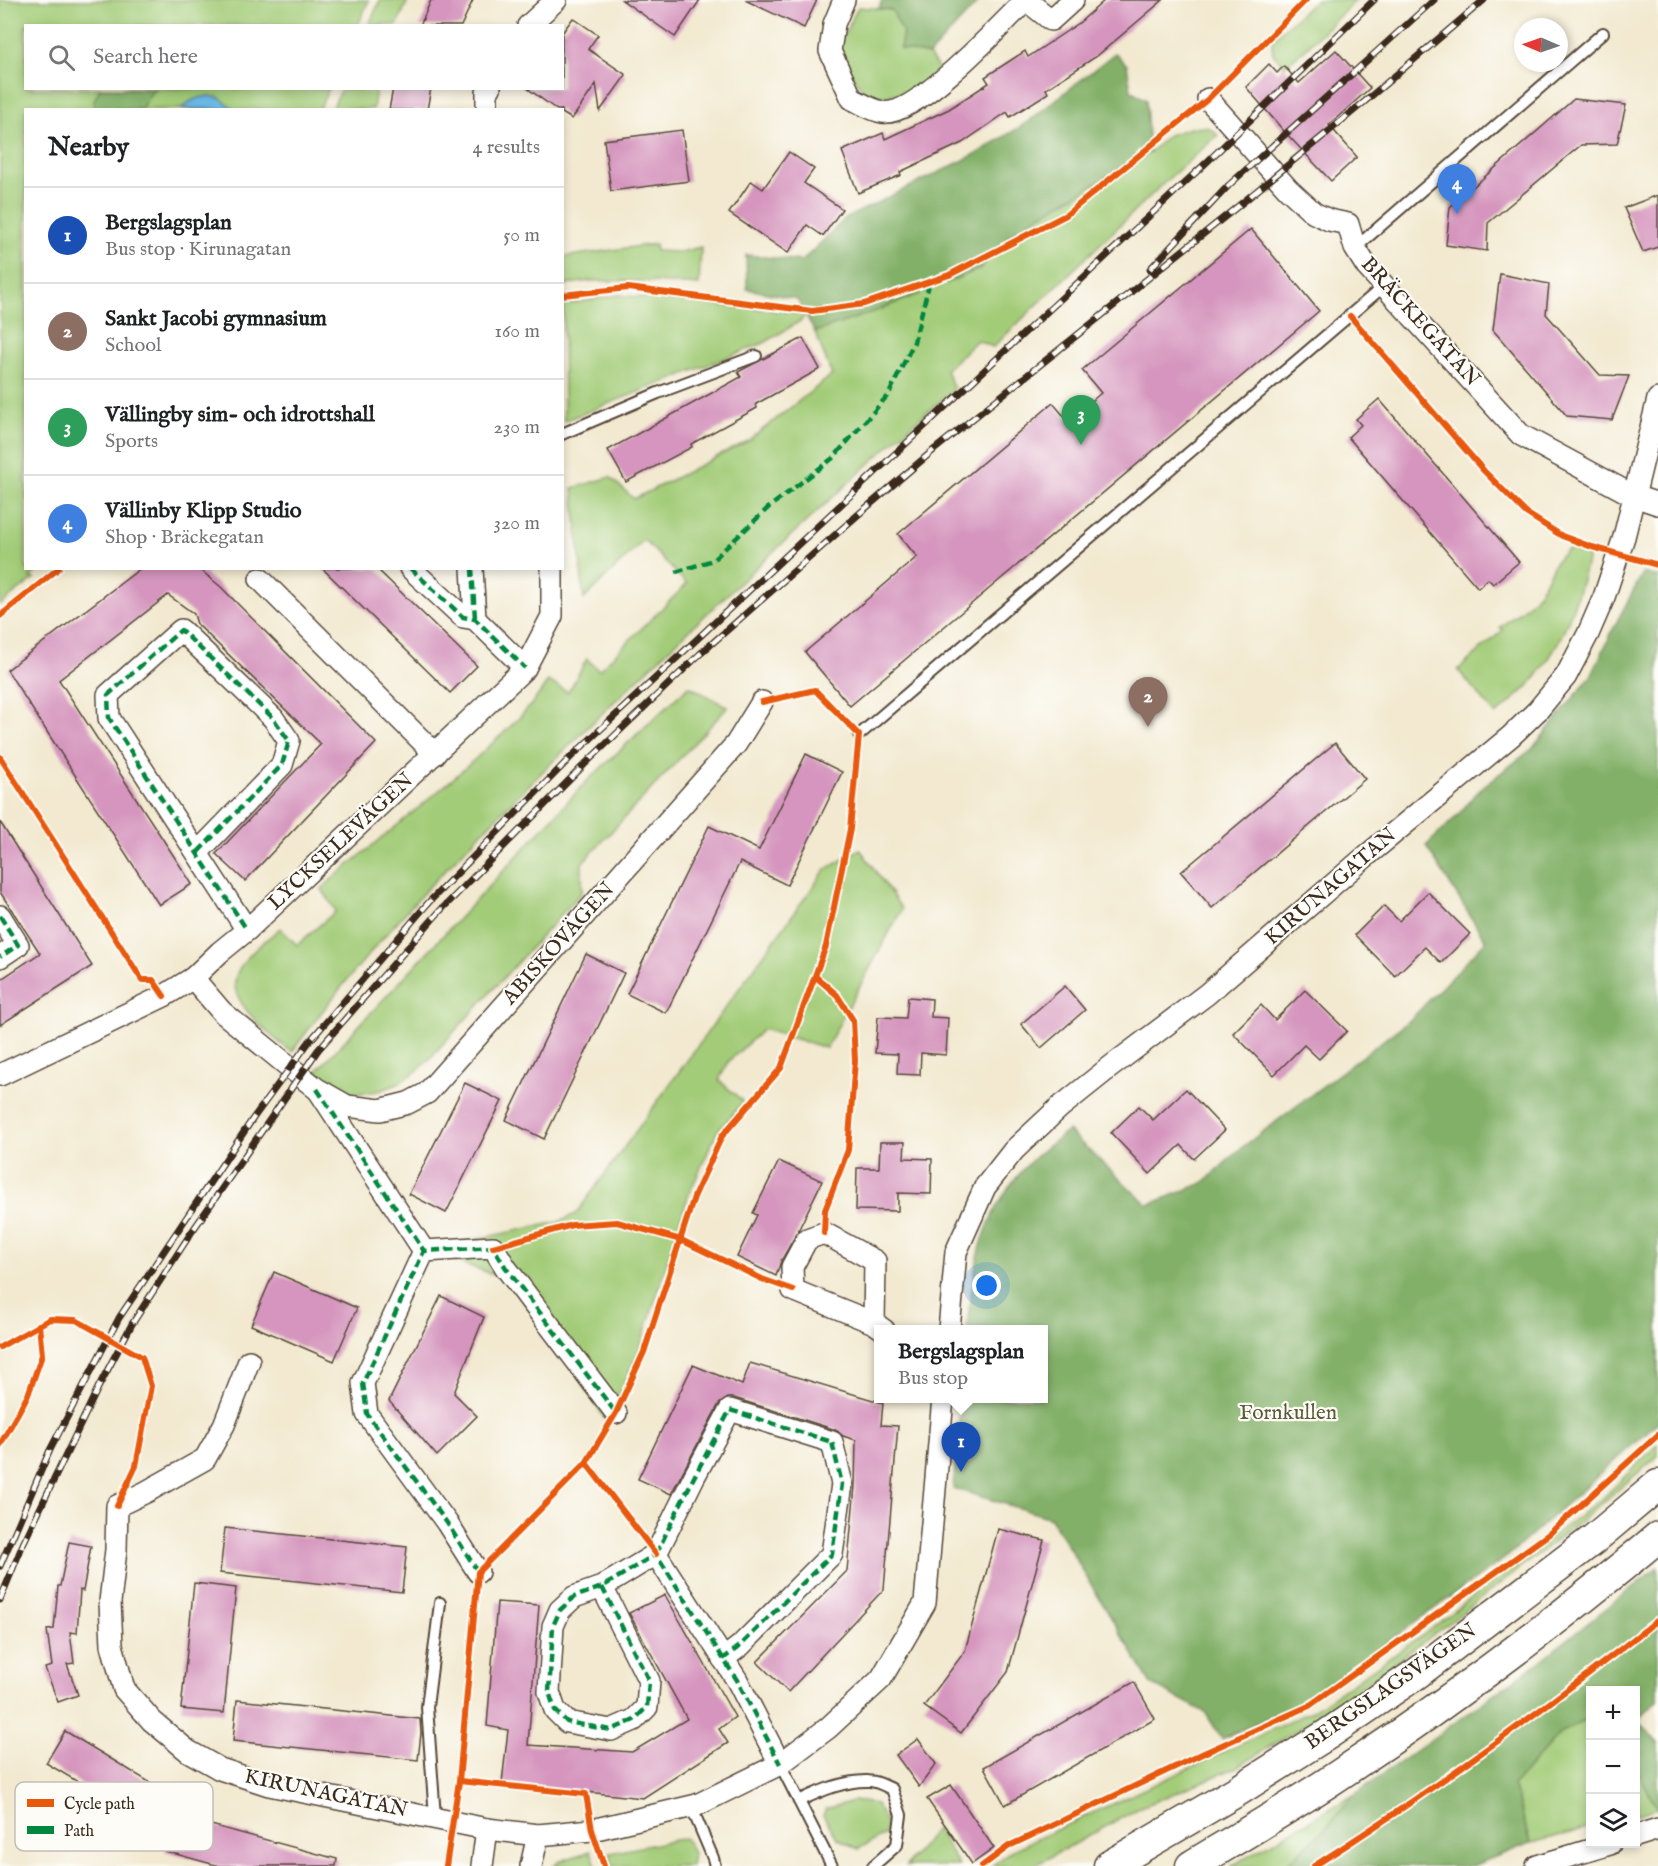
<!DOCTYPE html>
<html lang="en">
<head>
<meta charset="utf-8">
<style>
	:root { --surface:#fff; --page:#f2f2f2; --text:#202124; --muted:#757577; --line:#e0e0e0; --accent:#0b8043 }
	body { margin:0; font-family:"IM FELL English",serif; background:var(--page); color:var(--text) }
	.controls { position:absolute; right:18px; bottom:18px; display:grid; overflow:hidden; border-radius:0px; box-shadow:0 3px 9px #0003 }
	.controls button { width:54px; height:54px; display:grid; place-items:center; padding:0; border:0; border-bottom:2px solid var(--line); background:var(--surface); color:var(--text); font:30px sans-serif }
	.compass { position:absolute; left:1514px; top:18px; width:54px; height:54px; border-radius:50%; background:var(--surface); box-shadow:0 3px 9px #0003; rotate:272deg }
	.you { position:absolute; left:987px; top:1286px; width:21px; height:21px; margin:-15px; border:4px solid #fff; border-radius:50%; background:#1a73e8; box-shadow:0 0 0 9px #1a73e833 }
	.badge { display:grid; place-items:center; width:39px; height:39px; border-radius:50%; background:var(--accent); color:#fff; font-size:20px; font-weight:700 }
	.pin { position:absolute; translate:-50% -50px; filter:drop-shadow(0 2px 3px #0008) }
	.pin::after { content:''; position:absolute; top:32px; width:21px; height:18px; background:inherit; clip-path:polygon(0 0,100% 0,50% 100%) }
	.popup { position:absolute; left:874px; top:1325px; width:174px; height:78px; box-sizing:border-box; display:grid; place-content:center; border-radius:0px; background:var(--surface); filter:drop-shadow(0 2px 4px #0005); font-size:20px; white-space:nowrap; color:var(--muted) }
	.popup b { font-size:22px; color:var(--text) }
	.popup::after { content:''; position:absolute; left:50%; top:100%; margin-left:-12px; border:12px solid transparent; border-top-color:var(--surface) }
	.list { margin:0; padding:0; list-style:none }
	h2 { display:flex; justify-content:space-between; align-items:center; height:78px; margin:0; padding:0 24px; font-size:26px }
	h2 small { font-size:20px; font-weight:400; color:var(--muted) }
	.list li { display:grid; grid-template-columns:39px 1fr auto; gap:18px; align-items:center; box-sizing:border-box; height:96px; padding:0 24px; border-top:2px solid var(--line) }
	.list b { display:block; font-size:22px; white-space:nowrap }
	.list p { margin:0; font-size:20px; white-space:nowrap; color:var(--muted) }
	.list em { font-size:20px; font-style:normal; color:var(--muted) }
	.icon { flex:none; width:33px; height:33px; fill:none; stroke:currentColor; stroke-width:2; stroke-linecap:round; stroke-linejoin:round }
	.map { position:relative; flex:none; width:1658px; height:1866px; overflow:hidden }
	.search { position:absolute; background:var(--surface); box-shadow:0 3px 9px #0003; left:24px; top:24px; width:540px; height:66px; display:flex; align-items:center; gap:15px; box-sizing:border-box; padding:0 21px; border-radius:0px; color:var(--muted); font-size:22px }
	.panel { position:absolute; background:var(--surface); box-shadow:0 3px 9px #0003; left:24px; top:108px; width:540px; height:462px; border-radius:0px }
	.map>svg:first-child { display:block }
	.green { fill:#a3cc78; stroke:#6f7b4b; stroke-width:1.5 }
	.forest { fill:#82b068; stroke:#5e6d43; stroke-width:1.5 }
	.water { fill:#6bb8e5; stroke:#537182; stroke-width:1.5 }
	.building { fill:#d595be }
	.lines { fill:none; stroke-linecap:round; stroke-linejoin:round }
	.lane-casing { stroke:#564739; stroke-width:14 }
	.street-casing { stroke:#564739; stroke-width:24 }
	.secondary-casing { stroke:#564739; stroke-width:33 }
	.lane { stroke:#fff; stroke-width:10 }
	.street { stroke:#fff; stroke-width:21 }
	.secondary { stroke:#fff; stroke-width:30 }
	.rail-casing { stroke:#3b2a1e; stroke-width:7 }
	.rail { stroke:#fdfcf7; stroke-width:4.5; stroke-dasharray:14; stroke-linecap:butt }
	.quiet { stroke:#00873e; stroke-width:4.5; stroke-dasharray:9 4.5; stroke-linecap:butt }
	.cycleway-casing { stroke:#fdfcf7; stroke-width:10 }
	.cycleway { stroke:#e8590c; stroke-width:6 }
	.labels { text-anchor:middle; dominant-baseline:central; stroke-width:4.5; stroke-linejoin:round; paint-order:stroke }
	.street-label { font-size:21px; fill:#3b2a1e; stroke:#fdfcf7 }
	.park-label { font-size:21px; fill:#5a5b39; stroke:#fdfcf7 }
	.key { fill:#fdfcf7; stroke:#c3bdb6; stroke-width:1.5 }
	.key-label { font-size:16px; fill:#3b2a1e }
</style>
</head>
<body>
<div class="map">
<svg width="1658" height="1866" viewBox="0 0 1658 1866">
	<rect width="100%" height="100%" fill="#fdfcf7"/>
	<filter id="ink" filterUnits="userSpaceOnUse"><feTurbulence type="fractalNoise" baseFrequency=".0167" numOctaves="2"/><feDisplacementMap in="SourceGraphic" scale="12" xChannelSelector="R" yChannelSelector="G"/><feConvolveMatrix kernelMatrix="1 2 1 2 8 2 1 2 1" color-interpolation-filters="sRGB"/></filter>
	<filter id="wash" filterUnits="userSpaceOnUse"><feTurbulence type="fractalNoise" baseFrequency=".008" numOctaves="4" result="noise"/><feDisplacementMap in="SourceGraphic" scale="24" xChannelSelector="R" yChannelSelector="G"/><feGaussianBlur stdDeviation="1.35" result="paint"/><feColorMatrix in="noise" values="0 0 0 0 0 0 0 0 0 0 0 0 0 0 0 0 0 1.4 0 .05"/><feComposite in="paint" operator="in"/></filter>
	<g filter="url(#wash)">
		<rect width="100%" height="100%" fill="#f2e9d0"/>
		<g class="green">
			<path d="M0,0h369l-11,25 -332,1v62l303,1 -10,20 -293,1v458l14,1 -10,8 4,2 -34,26z"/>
			<path d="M380,0h28l-11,25h-28z"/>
			<path d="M1316,0h40l-54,52 -18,14 -11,-12 -1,-11 9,-12z"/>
			<path d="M858,7l34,3 11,23 -3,16 29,6 11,16 -23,18 -33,8 -12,-3 -9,-4 -17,-23 -7,-22z"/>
			<path d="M341,89h35l-3,20h-41z"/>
			<path d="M1207,127l7,4 4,4 -52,46 -173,166 -16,-7 -31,30 8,19c-46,38 -89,79 -133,119 -70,64 -139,128 -207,194 -114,111 -230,221 -322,350 -18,-13 -65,-50 -56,-76 7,-20 29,-34 44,-48l17,17 39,-34 -14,-22 10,-10c51,-43 105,-84 154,-130 23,-21 46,-41 62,-68l20,11 19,-33 12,11 88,-86 -43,-44 -60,59 -11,-111 37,-11 24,22 114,-58 84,-66 -17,-43 61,-21 104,-42 29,-33 33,-22 107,-61 20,-18 21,-7z"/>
			<path d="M655,244l1,7 24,1 21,-5 -2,38 -62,-4h-47l-27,4v-28z"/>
			<path d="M619,295l186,19 -3,6 -38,23 -200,78 -1,-116z"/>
			<path d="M1569,549l20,4c-11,45 -24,87 -53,124 -11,14 -27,26 -40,38l-38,-45 45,-40 -3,-3c14,-11 33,-24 42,-40 9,-15 11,-28 27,-38z"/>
			<path d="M689,686l39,21 -146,156v29l-161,176 -23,16 -19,7 -27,3 -40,-18 275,-295z"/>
			<path d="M860,849l42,60 -76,139 -63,-19 -34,32 -10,19 24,22 -26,30 -29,64 -48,152 -21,47 -15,23 -40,-65 -58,-74 -51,-18 7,-19 96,-20 18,-8 249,-344z"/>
			<path d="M1658,1444v12l-71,60 -147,114 -128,91 -77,47 -94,39 -107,59h-42l21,-16 297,-138 113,-77 181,-138z"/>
			<path d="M1590,1718v110l-59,15 -18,-58 48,-53z"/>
			<path d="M1636,1768l21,40 -21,7z"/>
			<path d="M1354,1795l-28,33 -41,38h-54z"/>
			<path d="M853,1801l23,3 11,19 -3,12 -26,14 -21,-11 -14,-23 3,-6z"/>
			<path d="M936,1828l23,38h-53z"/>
			<path d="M685,1838l8,15 -2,13h-80l-1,-13z"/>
			<path d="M591,1851l5,15h-43l5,-4z"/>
		</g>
		<g class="forest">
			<path d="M882,0h98l-51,55 -29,-6 3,-16 -11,-23 -13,-1z"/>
			<path d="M1115,53l12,12 4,25 15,10 3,53 -107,61 -33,22 -29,33 -104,42 -61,21 -18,-33 -50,-10 -1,-34 56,6 44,-43 132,-65 47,-29z"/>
			<path d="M100,89v-1l56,1 -5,4 -10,16h-47v-9z"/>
			<path d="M1643,573l15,4v845l-150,134 -199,142 -87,41 -17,-27 -54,-28 -100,-166 -98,-30 8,-89 83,-1v-68l-77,-1c6,-66 16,-120 65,-169 11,-11 24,-20 36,-29l80,74 55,-22 37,-34 171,-130 75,-78 -60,-95 30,-29 25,-29 51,-39 59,-73 25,-53z"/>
			<path d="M1658,1567v133l-21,20 21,23v64l-1,1 -21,-40v-78h-46v28l-29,14 -48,53 18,58 -59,23h-187l41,-38 28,-33 185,-133z"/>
		</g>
		<path class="water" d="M210,96l10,2 14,11h-53c9,-9 17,-12 29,-13z"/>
		<g id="blocks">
			<g class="building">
				<path d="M431,0h42l-12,26h-41z"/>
				<path d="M622,0h78l-25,37z"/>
				<path d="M745,0h72l-13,28z"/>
				<path d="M1105,0h58l-66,56 -51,33 2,4 -38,24 -3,-5 -45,31 -62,29 1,3 -43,18 -16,-42 41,-18 2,6 64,-30 40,-26 -4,-6 40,-26 3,6 51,-34z"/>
				<path d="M573,18l25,17 -10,14 38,26 -26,36 -4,-27 -24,35 -10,-6v-3h-5l-30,-22h35v-55z"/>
				<path d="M1336,50l34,38 -41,37 28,32 -26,24 -48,-51 -37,-43 23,-23 8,9 7,-7 15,17z"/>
				<path d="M393,88h38l-4,22h-38z"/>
				<path d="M1574,99l52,6 -9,39 -36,1 -93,78 -1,28 -41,-6 4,-38z"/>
				<path d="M682,130l7,51 -78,10 -7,-51z"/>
				<path d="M789,152l25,17 -10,14 38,26 -19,27 -16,-11 -19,28 -59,-40 22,-32 12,8z"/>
				<path d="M1658,195v52l-15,5 -19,-44z"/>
				<path d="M1251,229l68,82 -469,395 -45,-54 112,-95 -19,-23 155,-131 15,18 33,-28 -19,-23z"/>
				<path d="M1500,274l49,10 -3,30 54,61 29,1 -17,44 -45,-4 -74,-86z"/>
				<path d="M803,338l17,31 -64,35 1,4 -66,36 1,3 -66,35 -18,-32 133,-73 -3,-5z"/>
				<path d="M1379,399l140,163 -26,22 -5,-5 -10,9 -130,-151 13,-12 -5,-6z"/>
				<path d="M141,568h57l23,19 155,156 -131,138 -29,-27 105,-110 -124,-120 -3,-10 -26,-19 -109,85 133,204 -33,21 -152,-235z"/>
				<path d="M322,568h54l101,98 -27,27z"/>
				<path d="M1335,743l30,36 -153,129 -31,-36z"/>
				<path d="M806,754l36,18 -55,113 -47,-23 -74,151 -39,-19 82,-168 50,24z"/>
				<path d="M0,822l92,144 -92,59v-45l40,-27 -40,-61z"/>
				<path d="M1428,892l42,42 -29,29 -16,-16 -30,29 -40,-41 29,-29 15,15z"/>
				<path d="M586,954l38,19 -80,166 -38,-19z"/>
				<path d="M1065,986l20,24 -44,38 -20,-24z"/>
				<path d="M1305,990l42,41 -28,28 -15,-14 -30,30 -41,-42 28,-28 14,15z"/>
				<path d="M908,997l24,2 -1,18 17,1 -2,37 -25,-2 -1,22 -23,-1 1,-20 -23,-1 3,-36 28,1z"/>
				<path d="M465,1083l37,18 -56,112 -37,-19z"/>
				<path d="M1186,1089l39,41 -31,29 -13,-14 -31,29 -39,-41 28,-27 14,14z"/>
				<path d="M880,1142h25l-1,16 28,1 -1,35 -33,-1v18l-42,-1 1,-42h22z"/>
				<path d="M779,1161l43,20 -24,50 -17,30 -5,15 -39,-19 20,-42 -4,-2z"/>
				<path d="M274,1272l83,36 -23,53 -83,-36z"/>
				<path d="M441,1296l43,21 -30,76 23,23 -40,40 -48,-55z"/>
				<path d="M750,1363l133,40 -2,22 17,1 -14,163 -96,103 -31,-30 90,-91 8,-85 1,-46 -13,-4 -7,-6 -102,-32h-6l-9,6 -48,90 -33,-15 55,-114 49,20z"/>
				<path d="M225,1528l182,19 -5,45 -182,-19z"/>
				<path d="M998,1529l46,11 -36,132 -47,61 -37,-27 41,-55z"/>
				<path d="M69,1542l22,4 -8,45 -3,-1 -3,43 -7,-1 4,31 -7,1 11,31 -20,7 -13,-34 7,-2 -5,-36 7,-1 4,-43h2z"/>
				<path d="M194,1583l42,5 -12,125 -43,-4z"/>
				<path d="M665,1595l70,122 -16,12 9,14 -85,55 -141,-15 6,-53 -21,-4 10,-124 42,3 -11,140 104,7 55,-33 -58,-106z"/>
				<path d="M1134,1682l21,37 -150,86 -21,-38z"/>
				<path d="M237,1700l183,19 1,14 -3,27 -185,-19z"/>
				<path d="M65,1731l104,63 -10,17 178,48 -1,7h-117l-54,-15 4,-15 -123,-73z"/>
				<path d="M918,1739l18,25 -17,23 -23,-32z"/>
				<path d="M951,1785l43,63 -22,16 -45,-65z"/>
			</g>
		</g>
	</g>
	<g filter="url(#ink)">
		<use href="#blocks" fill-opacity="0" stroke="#564739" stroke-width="1.5"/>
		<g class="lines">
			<g class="lane-casing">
				<g id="lane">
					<path d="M1355,248l248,-215"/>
					<path d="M562,434l96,-41 98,-37"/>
					<path d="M859,735l525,-449"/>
					<path d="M780,1764l52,102"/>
					<path d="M799,1801c21,-10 46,-21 70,-20 8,0 16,5 23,8l9,26 -4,30 -24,21"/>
					<path d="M691,1806l22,52 2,8"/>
					<path d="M435,1817l-8,-110 13,-104"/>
				</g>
			</g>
			<g class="street-casing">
				<g id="street">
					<path d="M844,0l-10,24 -4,27 22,48c9,4 20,11 30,13 32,7 120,-88 144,-112"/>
					<path d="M1026,0l25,20 22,-20"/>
					<path d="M528,26l28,-26"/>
					<path d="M1208,99l80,90 26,24 15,7 19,4 7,24 12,19 154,168 113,61 24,8"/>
					<path d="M487,110v-18l3,-4"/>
					<path d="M410,568l53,49 12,2 50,49"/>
					<path d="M472,568l3,51"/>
					<path d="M260,579l175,175"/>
					<path d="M198,852l84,-87 7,-24 -16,-23 -92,-88 -73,65 1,23 138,212"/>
					<path d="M0,916l18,29 -18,12"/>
					<path d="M193,978l29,34 65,53 30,24 30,17 33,4 28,-7 19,-10 309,-349 26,-42"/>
					<path d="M0,1075l164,-79 29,-18 27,-26 27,-22 278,-262 27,-52v-48"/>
					<path d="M319,1091l105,160"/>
					<path d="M874,1323l1,-62 -51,-28 -17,6 -15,28 1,23 81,33 10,7"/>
					<path d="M949,1330l7,-78 29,-65 29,-37 45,-42 50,-40 98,-74 158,-137 146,-121 27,-26 28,-34 22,-42 16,-37 20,-60 34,-138"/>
					<path d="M249,1361l-25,64 -19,34 -59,33 -29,14 -1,44 -6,52 2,43 12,44 28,32 36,30 32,18 49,16 218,44 51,6 54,-5 105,-25 83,-41 48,-36 53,-49 44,-76 18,-205"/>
					<path d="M656,1554l38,-77 36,-67 102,32 10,42 -10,70 -92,92 -17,13"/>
					<path d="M478,1572l-31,-49 -80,-109 -4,-31 61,-132 69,-4 13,21 110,145"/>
					<path d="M602,1587l47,94 -2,26 -13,13 -23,10 -44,-8 -12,-12 -6,-18 4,-66 7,-16 14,-13 28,-10 54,-33 81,126 43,84"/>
					<path d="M1636,1836l22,-7"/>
					<path d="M482,1866l5,-37"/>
					<path d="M531,1866l7,-31"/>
					<path d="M1537,1866l73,-22"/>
				</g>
			</g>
			<g class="secondary-casing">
				<g id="secondary">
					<path d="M1109,1866l130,-76 89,-56 88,-60 178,-135 64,-54"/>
					<path d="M1191,1866c50,-30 100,-59 148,-91 111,-73 217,-153 319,-238"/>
				</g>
			</g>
			<use href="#lane" class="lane"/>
			<use href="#street" class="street"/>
			<use href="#secondary" class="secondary"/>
			<g class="rail-casing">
				<g id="rail">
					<path d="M1150,269l79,-84 205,-185"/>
					<path d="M0,1566l50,-116 69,-132 135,-201 55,-75 120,-140 142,-145 637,-596 166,-161"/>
					<path d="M0,1600l23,-56 76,-158 33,-62 59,-91 127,-183 121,-138 146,-148 115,-110 160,-141 75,-64 307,-246 121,-100 121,-103"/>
				</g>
			</g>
			<use href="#rail" class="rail"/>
			<g class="quiet">
				<path d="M410,568l53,49 12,2 50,49"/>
				<path d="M472,568l3,51"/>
				<path d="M676,572l37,-12 55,-52 65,-50 56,-64 25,-52 16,-61"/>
				<path d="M198,852l84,-87 7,-24 -16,-23 -92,-88 -73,65 1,23 138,212"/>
				<path d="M0,916l18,29 -18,12"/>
				<path d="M317,1089l107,162"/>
				<path d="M656,1554l38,-77 36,-67 102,32 10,42 -10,70 -92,92 -17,13"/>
				<path d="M478,1572l-31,-49 -80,-109 -4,-31 61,-132 69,-4 13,21 110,145"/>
				<path d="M602,1587l47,94 -2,26 -13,13 -23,10 -44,-8 -12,-12 -6,-18 4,-66 7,-16 14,-13 28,-10 54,-33 81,126 43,84"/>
			</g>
			<g class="cycleway-casing">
				<g id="cycleway">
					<path d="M562,295l66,-7 184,23 52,-7 85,-29 117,-60 142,-116 98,-99"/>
					<path d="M1350,316l134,155 42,42 36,23 30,11 66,18"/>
					<path d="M0,616l59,-48"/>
					<path d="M0,757l142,223h11l11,16"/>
					<path d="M816,977l21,18 16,25 2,41 -7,89 -23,60 -1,23"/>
					<path d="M493,1247l79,-22 45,-3 64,18 81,39 31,11"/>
					<path d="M0,1347l50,-28 26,1 66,37 9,29 -15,80 -19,40"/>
					<path d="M0,1445l28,-50 14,-40 -3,-30"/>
					<path d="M586,1463l70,91"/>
					<path d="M459,1781l127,13 6,36 12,36"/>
					<path d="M446,1866l13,-85 19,-209 108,-109 30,-50 28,-61 50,-155 28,-61 59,-68 45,-122 24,-117 9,-94 -44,-45 -53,12"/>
					<path d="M982,1866l27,-20 195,-93 105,-47 240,-172 109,-99"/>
					<path d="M1314,1866c119,-75 233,-159 344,-246"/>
				</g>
			</g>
			<use href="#cycleway" class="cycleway"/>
		</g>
	</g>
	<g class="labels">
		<g class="street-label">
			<text transform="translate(1420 322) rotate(48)">BRÄCKEGATAN</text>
			<text transform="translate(341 842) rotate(-43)">LYCKSELEVÄGEN</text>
			<text transform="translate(1331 887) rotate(-41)">KIRUNAGATAN</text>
			<text transform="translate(559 944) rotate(-48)">ABISKOVÄGEN</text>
			<text transform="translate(1391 1687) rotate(-35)">BERGSLAGSVÄGEN</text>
			<text transform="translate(326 1794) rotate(12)">KIRUNAGATAN</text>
		</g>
		<g class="park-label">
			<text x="1288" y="1413">Fornkullen</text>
		</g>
	</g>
	<rect x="15" y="1782" width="198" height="69" rx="9" class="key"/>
	<rect x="27" y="1799" width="27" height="8" fill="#e8590c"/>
	<rect x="27" y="1826" width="27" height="8" fill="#00873e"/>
	<g class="key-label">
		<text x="64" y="1809">Cycle path</text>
		<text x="64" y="1836">Path</text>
	</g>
</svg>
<div class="controls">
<button>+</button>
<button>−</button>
<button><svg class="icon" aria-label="layers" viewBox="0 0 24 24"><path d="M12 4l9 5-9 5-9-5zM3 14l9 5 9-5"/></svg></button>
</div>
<svg class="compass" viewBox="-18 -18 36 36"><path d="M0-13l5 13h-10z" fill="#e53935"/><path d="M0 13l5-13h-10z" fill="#757577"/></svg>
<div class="you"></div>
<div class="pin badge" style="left:961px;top:1472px;background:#1a4fb4">1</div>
<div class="popup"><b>Bergslagsplan</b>Bus stop</div>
<div class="pin badge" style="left:1148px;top:727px;background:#8d6e63">2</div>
<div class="pin badge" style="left:1081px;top:445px;background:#2e9e5b">3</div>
<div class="pin badge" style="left:1457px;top:214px;background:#3f7fe0">4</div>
<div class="search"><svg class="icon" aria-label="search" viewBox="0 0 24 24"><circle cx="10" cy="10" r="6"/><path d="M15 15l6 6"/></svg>Search here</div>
<section class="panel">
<h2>Nearby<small>4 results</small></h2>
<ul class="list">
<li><span class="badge" style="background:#1a4fb4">1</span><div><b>Bergslagsplan</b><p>Bus stop · Kirunagatan</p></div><em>50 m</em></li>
<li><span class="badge" style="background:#8d6e63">2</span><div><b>Sankt Jacobi gymnasium</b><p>School</p></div><em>160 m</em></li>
<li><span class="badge" style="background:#2e9e5b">3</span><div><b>Vällingby sim- och idrottshall</b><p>Sports</p></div><em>230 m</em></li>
<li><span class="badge" style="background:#3f7fe0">4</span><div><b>Vällinby Klipp Studio</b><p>Shop · Bräckegatan</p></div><em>320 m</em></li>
</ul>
</section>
</div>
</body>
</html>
